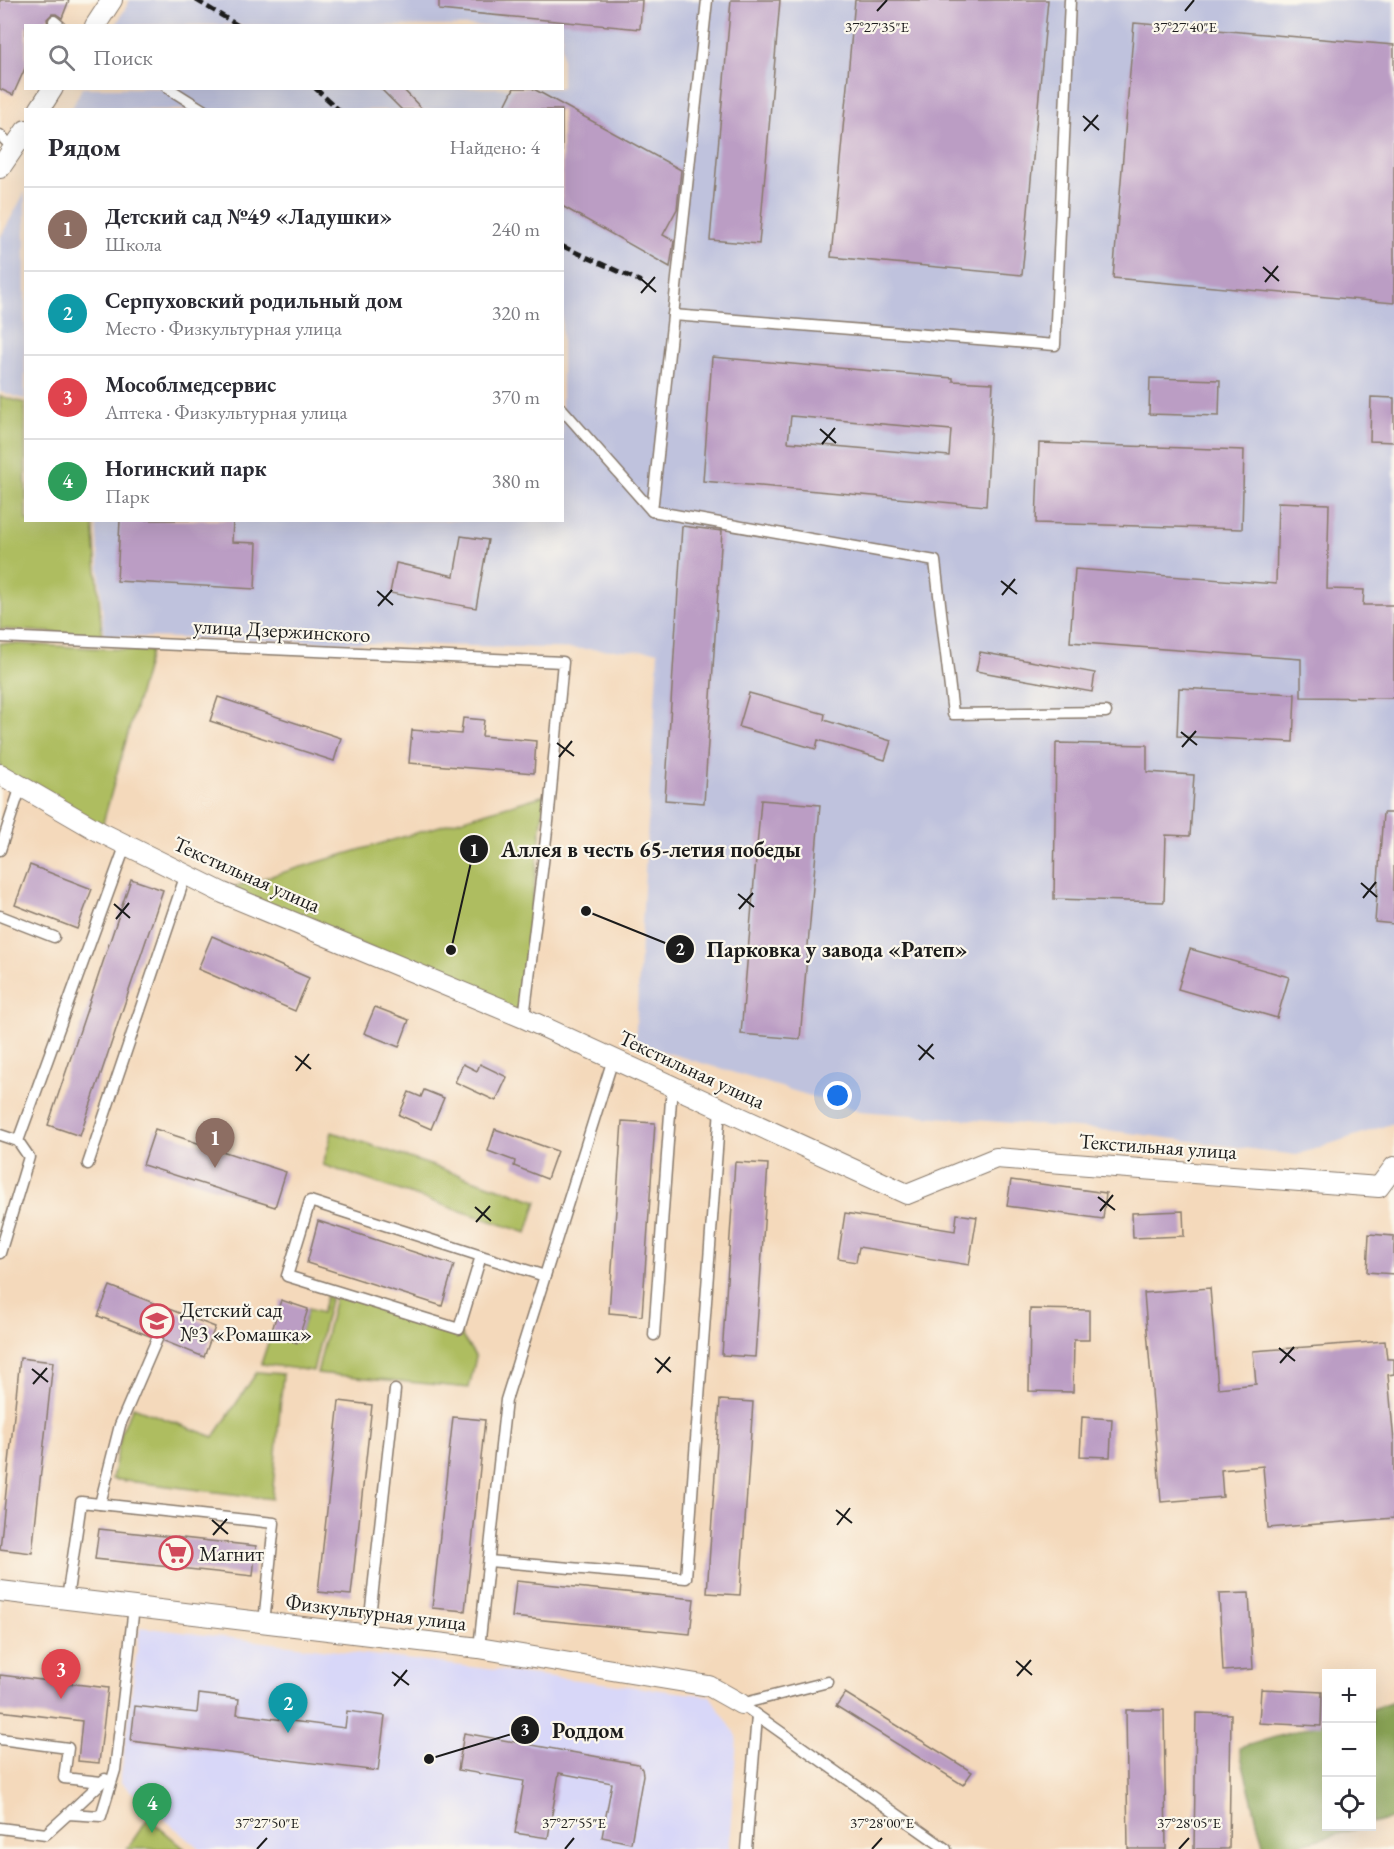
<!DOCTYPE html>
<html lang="ru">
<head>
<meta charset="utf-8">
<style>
	:root { --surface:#fff; --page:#f2f2f3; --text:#2b2b33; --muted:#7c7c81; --line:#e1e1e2; --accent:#0b8043 }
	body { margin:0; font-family:"EB Garamond",serif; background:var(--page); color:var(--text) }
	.controls { position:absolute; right:18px; bottom:18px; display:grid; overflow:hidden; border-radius:0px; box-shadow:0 6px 24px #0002 }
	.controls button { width:54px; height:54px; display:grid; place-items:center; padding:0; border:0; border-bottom:2px solid var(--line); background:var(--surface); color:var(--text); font:30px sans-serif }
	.you { position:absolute; left:838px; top:1096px; width:21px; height:21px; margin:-15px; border:4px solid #fff; border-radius:50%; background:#1a73e8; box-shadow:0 0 0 9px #1a73e833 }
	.badge { display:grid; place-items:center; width:39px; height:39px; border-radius:50%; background:var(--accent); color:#fff; font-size:20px; font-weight:700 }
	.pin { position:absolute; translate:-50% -50px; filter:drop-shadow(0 2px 3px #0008) }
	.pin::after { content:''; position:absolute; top:32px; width:21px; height:18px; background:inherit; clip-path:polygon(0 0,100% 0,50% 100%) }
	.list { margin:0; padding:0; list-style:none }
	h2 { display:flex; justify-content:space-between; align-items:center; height:78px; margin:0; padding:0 24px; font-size:26px }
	h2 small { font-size:20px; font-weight:400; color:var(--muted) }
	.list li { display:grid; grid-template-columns:39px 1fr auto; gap:18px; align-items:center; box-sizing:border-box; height:84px; padding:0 24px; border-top:2px solid var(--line) }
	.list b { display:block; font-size:22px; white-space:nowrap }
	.list p { margin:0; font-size:20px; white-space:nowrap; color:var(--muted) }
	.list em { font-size:20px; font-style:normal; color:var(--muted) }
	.icon { flex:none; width:33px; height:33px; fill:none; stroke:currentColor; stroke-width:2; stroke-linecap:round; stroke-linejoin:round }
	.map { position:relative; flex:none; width:1394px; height:1849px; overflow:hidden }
	.search { position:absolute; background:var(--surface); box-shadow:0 6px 24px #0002; left:24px; top:24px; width:540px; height:66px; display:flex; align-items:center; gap:15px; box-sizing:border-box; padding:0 21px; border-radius:0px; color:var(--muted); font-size:22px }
	.panel { position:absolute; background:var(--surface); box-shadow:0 6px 24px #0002; left:24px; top:108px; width:540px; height:414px; border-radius:0px }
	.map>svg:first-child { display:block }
	.built { fill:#d8d7f8 }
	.industrial { fill:#bfc2dd }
	.green { fill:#aebd60; stroke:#656c3e; stroke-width:1.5 }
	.forest { fill:#8aa456; stroke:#536039; stroke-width:1.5 }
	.building { fill:#bb9dc4; fill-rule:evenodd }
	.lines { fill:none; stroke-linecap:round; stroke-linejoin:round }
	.service-casing { stroke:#887a6c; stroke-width:13 }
	.minor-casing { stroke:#887a6c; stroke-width:22 }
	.service { stroke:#fff; stroke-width:10 }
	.minor { stroke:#fff; stroke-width:20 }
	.rail { stroke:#1c1c1c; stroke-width:4.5; stroke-dasharray:9 4.5; stroke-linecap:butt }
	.ticks { fill:none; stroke:#1c1c1c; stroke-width:2 }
	.labels { text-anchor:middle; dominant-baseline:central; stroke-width:4.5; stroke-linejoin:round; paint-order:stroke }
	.street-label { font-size:21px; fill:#1c1c1c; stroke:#fbf7ec }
	.poi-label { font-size:21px; fill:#1c1c1c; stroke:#fbf7ec; text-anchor:start }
	.ticks-label { font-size:15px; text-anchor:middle; fill:#1c1c1c; stroke:#fbf7ec; stroke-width:4.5; stroke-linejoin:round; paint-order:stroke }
	.leader { fill:none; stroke:#1c1c1c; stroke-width:2 }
	.callout-dot { fill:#1c1c1c; stroke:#fbf7ec; stroke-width:2 }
	.mark-label { font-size:18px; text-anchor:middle; font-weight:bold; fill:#fff }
	.callout-label { font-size:22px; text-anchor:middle; font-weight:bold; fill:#1c1c1c; stroke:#fbf7ec; stroke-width:4.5; stroke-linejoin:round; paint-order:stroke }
</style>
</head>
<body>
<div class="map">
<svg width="1394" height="1849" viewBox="0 0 1394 1849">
	<rect width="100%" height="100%" fill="#fbf7ec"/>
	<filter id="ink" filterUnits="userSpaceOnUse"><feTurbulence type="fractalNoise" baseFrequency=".0167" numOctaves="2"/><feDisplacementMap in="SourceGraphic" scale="12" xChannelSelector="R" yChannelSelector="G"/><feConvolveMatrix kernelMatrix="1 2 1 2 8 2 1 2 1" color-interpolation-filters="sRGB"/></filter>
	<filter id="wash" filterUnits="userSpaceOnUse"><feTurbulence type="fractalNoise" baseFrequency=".008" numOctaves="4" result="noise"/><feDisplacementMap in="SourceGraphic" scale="24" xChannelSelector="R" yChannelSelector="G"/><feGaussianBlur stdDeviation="1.35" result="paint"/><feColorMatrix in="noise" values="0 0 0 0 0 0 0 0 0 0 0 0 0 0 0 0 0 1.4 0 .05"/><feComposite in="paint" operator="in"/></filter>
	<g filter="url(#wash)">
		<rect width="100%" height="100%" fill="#f4d9bb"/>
		<path class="built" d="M140,1627l570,69 27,40 -8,113h-529l-80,-67z"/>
		<g class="industrial">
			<path d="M130,0h1264v1123l-98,32 -182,-24 -254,-20 -225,-68 23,-392 -554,-15 -8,-115 466,-1v-410h-491l11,-22h480v-62l-446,-1z"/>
			<path d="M25,192v207l-25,-7v-154z"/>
		</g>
		<g class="green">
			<path d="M0,396l25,7 1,117 67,1 9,115 -102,-7z"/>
			<path d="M0,643l151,8 -50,179 -101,-59z"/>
			<path d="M545,795l-26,217 -289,-124z"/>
			<path d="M332,1132l205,69 -10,32 -204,-68z"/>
			<path d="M328,1291l4,1 -19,79 -52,-7 10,-30 26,8 11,-33 14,4z"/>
			<path d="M336,1293l123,39 17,25 -7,31 -152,-15z"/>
			<path d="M257,1372l26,2 -11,125 -160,-20 10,-49 11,-23 81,30z"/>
			<path d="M148,1818l37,31h-58z"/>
		</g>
		<g class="forest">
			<path d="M1394,1702v116l-22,6v-115z"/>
			<path d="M1326,1722v104l37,1 -79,22h-20l-25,-101z"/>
		</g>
		<g id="blocks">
			<g class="building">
				<path d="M0,0h69l-7,18 -6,-4h-4l-5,5 1,7h-22v40l-13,29 -13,-6z"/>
				<path d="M439,0h203l-2,29 -201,-19z"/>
				<path d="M731,0h49l-21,244 -49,-4z"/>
				<path d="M855,0h193l-26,275 -191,-18z"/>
				<path d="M1134,23l260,22v258l-281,-25z"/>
				<path d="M380,88h22l21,22h-21z"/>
				<path d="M514,88h18l149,82 -4,39 -14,26 11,6 -4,26 -108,-61v-96h-59z"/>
				<path d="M712,357l241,21v3l40,2 -7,123 -283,-25zM791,416l160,14 -2,26 -161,-14z"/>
				<path d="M1150,378l70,2 -1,36 -70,-2z"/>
				<path d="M1371,397l23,1v44l-24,-1z"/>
				<path d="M1039,443l205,7 -2,79 -206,-6z"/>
				<path d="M1278,502l51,2 -2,85 37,1 -1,15h31v93l-93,-1v-38l-231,-17 5,-73 201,15z"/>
				<path d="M120,520h113l-1,22 25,1 -2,46 -138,-8z"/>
				<path d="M682,526l40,5 -18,272 -39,-3z"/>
				<path d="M461,536l27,4 -12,68 -86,-15 6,-30 58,13z"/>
				<path d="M980,652l115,21 -3,19 -116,-21z"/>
				<path d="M1179,688l116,6 -2,48 -116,-6z"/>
				<path d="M749,693l76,21 -1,6 67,21 -6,19 -67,-20 -2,9 -77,-22z"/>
				<path d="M218,697l123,41 -7,23 -124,-40z"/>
				<path d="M463,718l21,2 -2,16 54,5 -2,32 -125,-10 3,-33 49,4z"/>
				<path d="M1056,743l91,2v27l47,3 -4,61 -24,-1 -2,67 -110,-3z"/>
				<path d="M761,800l59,5 -20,234 -59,-5z"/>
				<path d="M1383,813h11v111l-19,-2z"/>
				<path d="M30,865l62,24 -15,40 -62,-24z"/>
				<path d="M131,879l32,11 -83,246 -32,-11z"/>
				<path d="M212,936l97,42 -14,33 -97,-42z"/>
				<path d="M1190,949l99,28 -12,41 -99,-29z"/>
				<path d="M375,1007l34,13 -10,27 -35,-14z"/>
				<path d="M463,1064l14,7 3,-7 27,13 -11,24 -41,-19z"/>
				<path d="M424,1090l20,8 -13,31 -32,-14 10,-23 12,5z"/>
				<path d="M622,1121l33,2 -13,193 -33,-3z"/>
				<path d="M155,1129l131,43 -11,35 -132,-42z"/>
				<path d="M495,1129l62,22 -10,28 -33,-13 1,-5 -27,-10z"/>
				<path d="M735,1162l33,2 -13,193 -33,-2z"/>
				<path d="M1011,1180l95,13 -3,26 -96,-13z"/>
				<path d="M1183,1211l1,25 -51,2 -1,-25z"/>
				<path d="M845,1213l110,18 2,-17 20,3 -8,48 -110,-18 -3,15 -18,-3z"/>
				<path d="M318,1221l136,44 -12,41 -135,-43z"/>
				<path d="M1369,1234l25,2v38l-27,-2z"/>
				<path d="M110,1286l105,41 -11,30 -40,-16 -1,-6 -4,-3 -6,1 -3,3 -52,-20z"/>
				<path d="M1210,1288l8,100 38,-4 -3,-33 132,-10 2,18h7v15l-6,1 6,67v76l-126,10 -5,-62 -42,4 2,27 -62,5 -17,-209z"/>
				<path d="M281,1300l27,9 -11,34 -26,-9z"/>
				<path d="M1030,1309l59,1v30h-15l-1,52 -44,-1z"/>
				<path d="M20,1358l33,4 -21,191 -32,-4z"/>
				<path d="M720,1400l33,2 -13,193 -33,-2z"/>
				<path d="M339,1401l33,4 -21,190 -33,-3z"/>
				<path d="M453,1417l32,3 -20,191 -33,-3z"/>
				<path d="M1082,1417l30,2 -2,38 -30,-1z"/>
				<path d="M99,1529l157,17 -3,30 -158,-17z"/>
				<path d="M516,1581l178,18 -4,35 -178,-17z"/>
				<path d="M1249,1593l4,76 -30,2 -4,-77z"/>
				<path d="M0,1675l108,13 -9,75 -21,-2 4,-40 -82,-10z"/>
				<path d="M1261,1689l61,3 -1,34 -62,-3z"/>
				<path d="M845,1693l127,79 -9,13 -127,-79z"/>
				<path d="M199,1694l40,5 -2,15 108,14 2,-17 38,5 -7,55 -247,-30 4,-35 62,7z"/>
				<path d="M1126,1710h38l2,139h-38z"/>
				<path d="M1196,1713l35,1 -2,135h-35z"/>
				<path d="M464,1733l174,31 4,5 1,6 -12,68 -29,-6 10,-54 -53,-10 -11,65 -33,-5 9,-52 -66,-11z"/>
			</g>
		</g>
	</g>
	<g filter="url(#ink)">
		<use href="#blocks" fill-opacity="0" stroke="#887a6c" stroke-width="1.5"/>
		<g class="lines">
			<g class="service-casing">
				<g id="service">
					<path d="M54,21l6,5"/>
					<path d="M168,88l35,22"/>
					<path d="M0,135l13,13"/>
					<path d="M673,315l382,30 15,-345"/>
					<path d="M562,409l90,102 55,-511"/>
					<path d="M652,511l283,50 18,153 153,-2"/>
					<path d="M0,637l563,25 -15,160 -24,196"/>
					<path d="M0,850l21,-64"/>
					<path d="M0,916l54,21"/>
					<path d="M0,1135l18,6 11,16 -29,96"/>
					<path d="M18,1141l108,-297"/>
					<path d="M88,1164l98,-290"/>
					<path d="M310,1201l171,55 -22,73 -172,-53z"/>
					<path d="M481,1256l64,20"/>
					<path d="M654,1335l18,-249"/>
					<path d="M100,1504l20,-79 37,-86"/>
					<path d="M489,1561l197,17 34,-470"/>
					<path d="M67,1599l14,-97 193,21 -10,100"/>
					<path d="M368,1635l27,-245"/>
					<path d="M479,1648l27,-248 107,-341"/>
					<path d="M741,1704l205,145"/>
					<path d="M741,1704l87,-22"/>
					<path d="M0,1739l68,9 -4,30 37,4"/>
					<path d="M68,1814l37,-35"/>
					<path d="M0,1828l46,6 22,-20 33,2 14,-46 19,-163"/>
					<path d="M746,1849l11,-133"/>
				</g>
			</g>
			<g class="minor-casing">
				<g id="minor">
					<path d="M95,26l17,-26"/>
					<path d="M39,110l14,-22"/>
					<path d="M0,168l26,-38"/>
					<path d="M0,774l100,58 123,61 301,125 383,176 89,-36 383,29 15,-20"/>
					<path d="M0,1591l479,57 230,38 32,18"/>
				</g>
			</g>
			<use href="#service" class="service"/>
			<use href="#minor" class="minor"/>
			<g class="rail">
				<path d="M196,0l43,26"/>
				<path d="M315,88l24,22"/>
				<path d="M562,246l80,36"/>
			</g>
		</g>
	</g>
	<path class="ticks" d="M877,11l10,-11M1185,11l9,-11M1083,116l16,14M1084,131l14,-16M1263,267l16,14M640,278l16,14M1265,282l13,-16M641,293l14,-16M820,429l16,14M822,444l13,-16M1001,581l16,13M377,591l16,14M1002,595l13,-16M378,606l14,-16M1181,732l16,13M557,743l17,13M1182,747l14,-16M559,757l13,-16M1361,883l16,14M738,894l16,13M1363,898l13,-16M114,904l16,14M739,909l14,-16M116,919l13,-16M918,1045l16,14M295,1056l16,13M919,1060l14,-16M296,1071l13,-17M1098,1197l17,13M475,1207l16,14M1100,1211l13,-16M476,1222l14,-16M1279,1348l16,13M655,1358l16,14M1280,1363l14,-16M32,1369l16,13M657,1373l13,-16M33,1384l14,-16M836,1510l16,13M212,1520l16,14M837,1525l13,-17M213,1535l14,-16M1016,1661l16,14M392,1672l17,13M1017,1676l14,-16M394,1686l13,-16M257,1849l10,-11M565,1849l9,-11M872,1849l10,-11M1179,1849l10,-11"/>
	<defs>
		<g id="school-ring" transform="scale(1.725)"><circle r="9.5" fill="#fbf7ec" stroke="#d1495b" stroke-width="1.5"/><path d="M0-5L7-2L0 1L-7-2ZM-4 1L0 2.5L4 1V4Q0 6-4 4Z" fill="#d1495b"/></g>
		<g id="supermarket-ring" transform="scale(1.725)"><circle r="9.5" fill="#fbf7ec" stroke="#d1495b" stroke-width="1.5"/><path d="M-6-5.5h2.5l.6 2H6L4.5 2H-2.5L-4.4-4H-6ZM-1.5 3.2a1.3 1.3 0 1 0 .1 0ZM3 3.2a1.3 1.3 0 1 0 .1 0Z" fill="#d1495b"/></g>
	</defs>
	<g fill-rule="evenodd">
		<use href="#school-ring" x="157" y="1321"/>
		<use href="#supermarket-ring" x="176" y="1553"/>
	</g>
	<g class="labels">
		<g class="street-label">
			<text transform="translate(282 630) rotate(3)">улица Дзержинского</text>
			<text transform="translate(247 874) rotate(24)">Текстильная улица</text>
			<text transform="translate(692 1069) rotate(25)">Текстильная улица</text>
			<text transform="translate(1158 1146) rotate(4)">Текстильная улица</text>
			<text transform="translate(376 1612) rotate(7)">Физкультурная улица</text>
		</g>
		<g class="poi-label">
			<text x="180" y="1309">Детский сад<tspan x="180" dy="24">№3 «Ромашка»</tspan></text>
			<text x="199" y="1553">Магнит</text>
		</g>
	</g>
	<g class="ticks-label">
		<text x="877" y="32">37°27'35"E</text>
		<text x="1185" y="32">37°27'40"E</text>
		<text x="267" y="1828">37°27'50"E</text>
		<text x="574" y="1828">37°27'55"E</text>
		<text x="882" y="1828">37°28'00"E</text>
		<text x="1189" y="1828">37°28'05"E</text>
	</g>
	<path class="leader" d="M451 950L474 849M586 911L680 949M429 1759L525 1730"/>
	<g class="callout-dot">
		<circle cx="451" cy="950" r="6"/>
		<circle cx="586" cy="911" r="6"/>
		<circle cx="429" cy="1759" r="6"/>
		<circle cx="474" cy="849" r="15"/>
		<circle cx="680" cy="949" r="15"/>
		<circle cx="525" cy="1730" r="15"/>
	</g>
	<g class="mark-label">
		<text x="474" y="856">1</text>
		<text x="680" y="955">2</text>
		<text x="525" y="1736">3</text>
	</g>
	<g class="callout-label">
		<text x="651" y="857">Аллея в честь 65-летия победы</text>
		<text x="837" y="957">Парковка у завода «Ратеп»</text>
		<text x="588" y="1738">Роддом</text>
	</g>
</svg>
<div class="controls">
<button>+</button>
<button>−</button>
<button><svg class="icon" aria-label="locate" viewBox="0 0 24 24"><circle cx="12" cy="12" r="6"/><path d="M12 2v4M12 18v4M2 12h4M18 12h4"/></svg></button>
</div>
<div class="you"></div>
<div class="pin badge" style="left:215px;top:1168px;background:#8d6e63">1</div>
<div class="pin badge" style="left:288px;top:1733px;background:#0f9aa8">2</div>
<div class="pin badge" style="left:61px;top:1699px;background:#e0444e">3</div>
<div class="pin badge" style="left:152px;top:1833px;background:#2e9e5b">4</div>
<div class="search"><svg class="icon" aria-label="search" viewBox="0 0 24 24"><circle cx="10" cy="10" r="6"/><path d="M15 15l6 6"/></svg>Поиск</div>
<section class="panel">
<h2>Рядом<small>Найдено: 4</small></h2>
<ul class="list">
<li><span class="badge" style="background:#8d6e63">1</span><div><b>Детский сад №49 «Ладушки»</b><p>Школа</p></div><em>240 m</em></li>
<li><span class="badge" style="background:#0f9aa8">2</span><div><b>Серпуховский родильный дом</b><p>Место · Физкультурная улица</p></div><em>320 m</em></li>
<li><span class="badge" style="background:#e0444e">3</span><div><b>Мособлмедсервис</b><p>Аптека · Физкультурная улица</p></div><em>370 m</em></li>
<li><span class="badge" style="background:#2e9e5b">4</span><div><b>Ногинский парк</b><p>Парк</p></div><em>380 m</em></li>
</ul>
</section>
</div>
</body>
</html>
